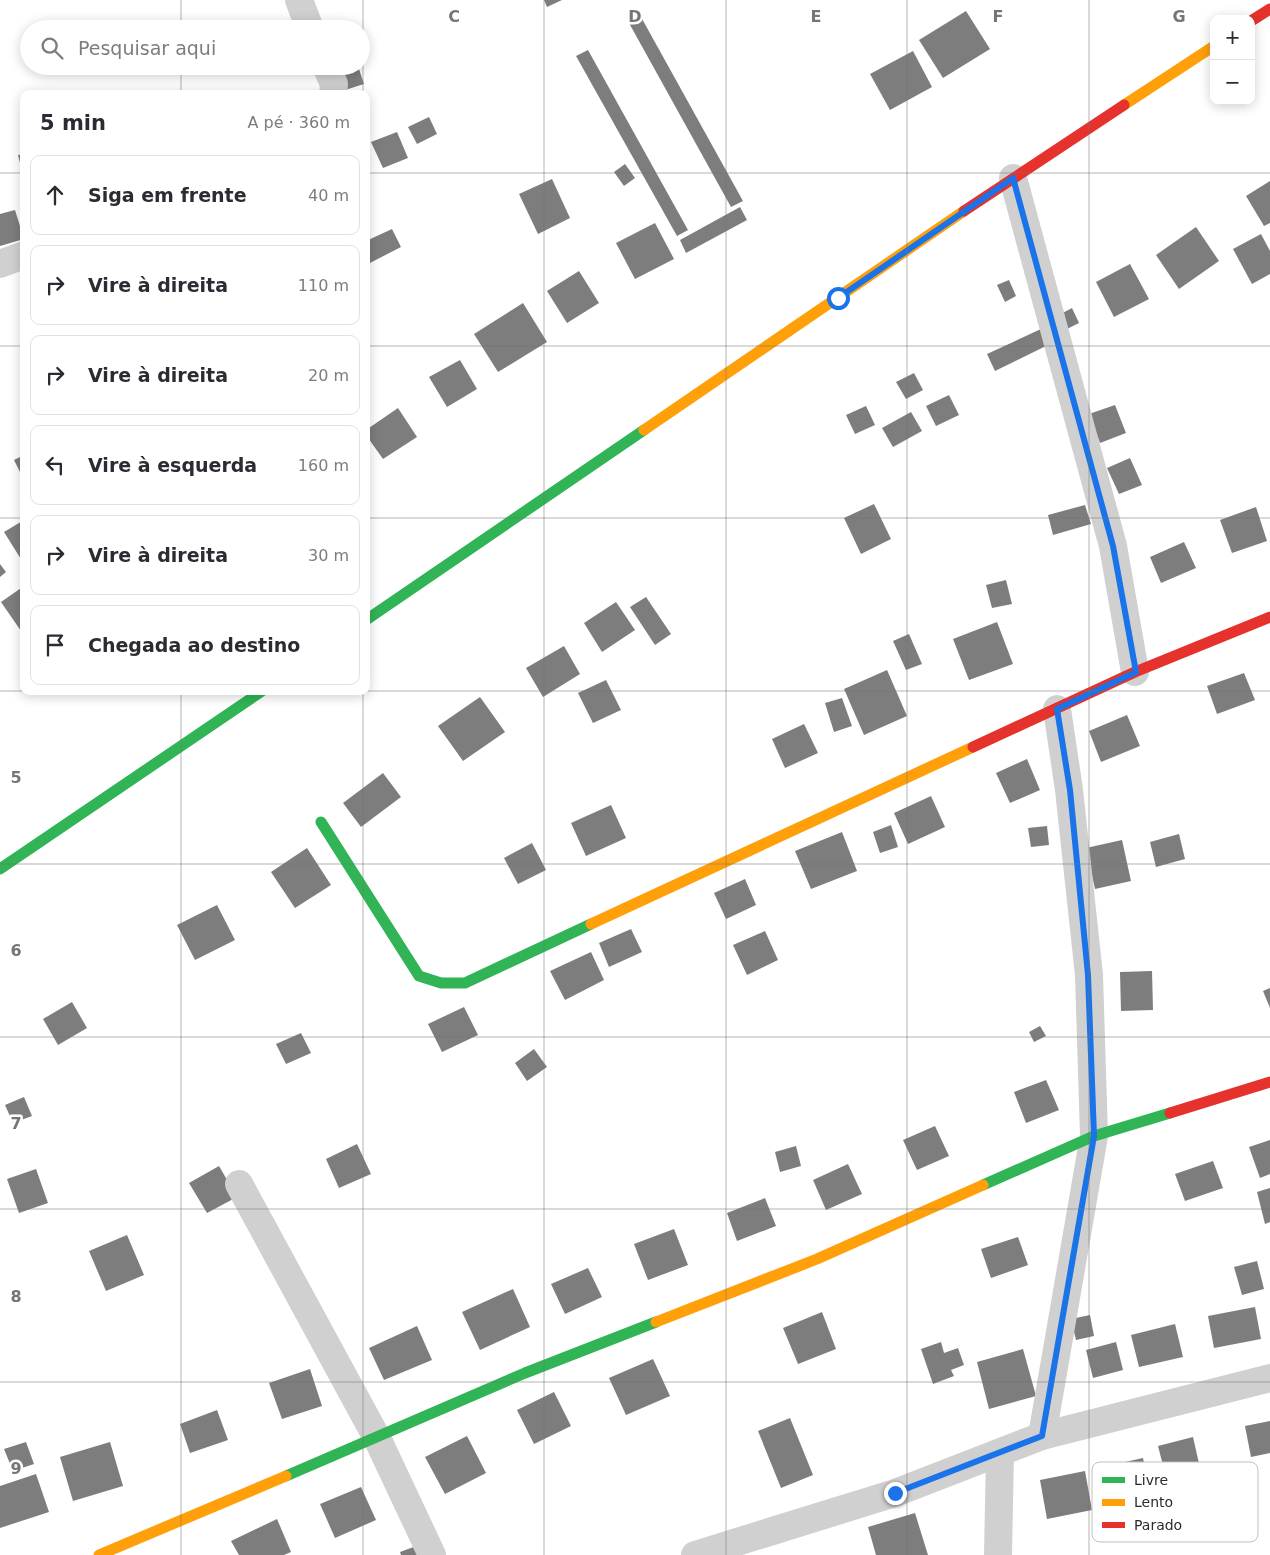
<!DOCTYPE html>
<html lang="pt">
<head>
<meta charset="utf-8">
<style>
	:root { --surface:#fff; --page:#f2f2f3; --text:#2b2b33; --muted:#7c7c81; --line:#e1e1e2 }
	body { margin:0; font-family:"DejaVu Sans",sans-serif; background:var(--page); color:var(--text) }
	.controls { position:absolute; right:15px; top:15px; display:grid; overflow:hidden; border-radius:10px; box-shadow:0 2px 12px #0003 }
	.controls button { width:45px; height:45px; display:grid; place-items:center; padding:0; border:0; border-bottom:1px solid var(--line); background:var(--surface); color:var(--text); font:25px sans-serif }
	.stop { position:absolute; width:15px; height:15px; margin:-11px; border:4px solid #1a73e8; border-radius:50%; background:#fff }
	.stop.end { background:#1a73e8; border-color:#fff; box-shadow:0 1px 5px #0008 }
	.list { margin:0; padding:0; list-style:none }
	h2 { display:flex; justify-content:space-between; align-items:center; height:65px; margin:0; padding:0 20px; font-size:21px }
	h2 small { font-size:16px; font-weight:400; color:var(--muted) }
	.list li { display:grid; grid-template-columns:32px 1fr auto; gap:15px; align-items:center; box-sizing:border-box; height:80px; margin:0 10px 10px; padding:0 10px; border:1px solid var(--line); border-radius:10px }
	.list b { display:block; font-size:19px; white-space:nowrap }
	.list em { font-size:16px; font-style:normal; color:var(--muted) }
	.icon { flex:none; width:28px; height:28px; fill:none; stroke:currentColor; stroke-width:2; stroke-linecap:round; stroke-linejoin:round }
	.map { position:relative; flex:none; width:1270px; height:1555px; overflow:hidden }
	.search { position:absolute; background:var(--surface); box-shadow:0 2px 12px #0003; left:20px; top:20px; width:350px; height:55px; display:flex; align-items:center; gap:12px; box-sizing:border-box; padding:0 18px; border-radius:28px; color:var(--muted); font-size:19px }
	.panel { position:absolute; background:var(--surface); box-shadow:0 2px 12px #0003; left:20px; top:90px; width:350px; height:605px; border-radius:10px }
	.map>svg:first-child { display:block }
	.building { fill:#7d7d7d }
	.lines { fill:none; stroke-linecap:round; stroke-linejoin:round }
	.street { stroke:#d0d0d0; stroke-width:28 }
	.fast { stroke:#30b455; stroke-width:11 }
	.slow { stroke:#ff9f0a; stroke-width:11 }
	.jam { stroke:#e5322d; stroke-width:11 }
	.route { stroke:#1a73e8; stroke-width:6 }
	.grid { fill:none; stroke:#757575; stroke-width:1; stroke-opacity:0.55 }
	.key { fill:#fff; stroke:#bfbfbf; stroke-width:1 }
	.key-label { font-size:14px; fill:#2b2b2b }
	.grid-label { font-size:16px; text-anchor:middle; font-weight:bold; fill:#757575; stroke:#fff; stroke-width:5; stroke-linejoin:round; paint-order:stroke }
</style>
</head>
<body>
<div class="map">
<svg width="1270" height="1555" viewBox="0 0 1270 1555">
	<rect width="100%" height="100%" fill="#fff"/>
	<g class="building">
		<path d="M544,0h18l-15,7z"/>
		<path d="M966,11l24,38 -47,29 -24,-38z"/>
		<path d="M641,17l102,184 -12,6 -102,-184z"/>
		<path d="M588,50l100,180 -11,6 -101,-180z"/>
		<path d="M913,51l19,36 -42,23 -20,-36z"/>
		<path d="M343,66h15l6,18 -22,7 -7,-22z"/>
		<path d="M429,117l8,17 -20,10 -9,-17z"/>
		<path d="M397,132l11,26 -25,10 -12,-26z"/>
		<path d="M24,154v20h-1l-5,-19z"/>
		<path d="M625,164l10,14 -11,8 -10,-14z"/>
		<path d="M552,179l18,39 -32,16 -19,-40z"/>
		<path d="M1270,181v42l-6,3 -18,-30z"/>
		<path d="M740,207l7,13 -61,33 -6,-13z"/>
		<path d="M15,210l9,29 -24,7v-32z"/>
		<path d="M655,223l19,36 -39,20 -19,-36z"/>
		<path d="M1196,227l23,34 -40,28 -23,-34z"/>
		<path d="M392,229l9,18 -33,17 -2,-5v-18z"/>
		<path d="M1261,234l9,17v23l-18,10 -19,-35z"/>
		<path d="M1130,264l19,35 -35,18 -18,-35z"/>
		<path d="M579,271l20,32 -32,20 -20,-32z"/>
		<path d="M1009,280l7,16 -11,6 -8,-17z"/>
		<path d="M523,303l24,39 -49,30 -24,-38z"/>
		<path d="M1072,308l7,15 -16,8 -8,-14z"/>
		<path d="M1041,329l7,16 -53,26 -8,-17z"/>
		<path d="M460,360l17,29 -30,18 -18,-30z"/>
		<path d="M914,373l9,17 -17,9 -10,-17z"/>
		<path d="M949,395l10,20 -23,11 -10,-20z"/>
		<path d="M1115,405l11,28 -26,10 -11,-29z"/>
		<path d="M866,406l9,19 -20,9 -9,-19z"/>
		<path d="M398,408l19,29 -34,22 -17,-24v-5z"/>
		<path d="M911,412l11,19 -29,16 -11,-19z"/>
		<path d="M24,455v25l-10,-20z"/>
		<path d="M1130,458l12,27 -23,9 -12,-26z"/>
		<path d="M874,504l17,35 -30,15 -17,-36z"/>
		<path d="M1085,505l6,19 -38,11 -5,-20z"/>
		<path d="M1256,507l11,34 -35,12 -12,-33z"/>
		<path d="M24,520v44l-20,-32z"/>
		<path d="M1184,542l12,26 -35,15 -11,-26z"/>
		<path d="M0,564l6,8 -6,5z"/>
		<path d="M1006,580l6,24 -20,4 -6,-23z"/>
		<path d="M24,586v44l-3,1 -20,-29z"/>
		<path d="M646,597l25,37 -16,11 -25,-38z"/>
		<path d="M616,602l19,28 -33,22 -18,-29z"/>
		<path d="M997,622l16,42 -44,16 -16,-41z"/>
		<path d="M909,634l13,30 -16,6 -13,-29z"/>
		<path d="M564,646l16,28 -37,23 -17,-29z"/>
		<path d="M887,670l20,46 -43,19 -20,-46z"/>
		<path d="M1244,673l11,27 -38,14 -10,-28z"/>
		<path d="M606,680l15,30 -28,13 -15,-30z"/>
		<path d="M480,697l25,35 -42,29 -25,-35z"/>
		<path d="M842,698l10,28 -18,6 -9,-29z"/>
		<path d="M1127,715l13,31 -39,16 -12,-31z"/>
		<path d="M804,724l14,29 -33,15 -13,-29z"/>
		<path d="M1027,759l13,31 -30,13 -14,-30z"/>
		<path d="M383,773l18,24 -40,30 -18,-24z"/>
		<path d="M931,796l14,31 -37,17 -14,-31z"/>
		<path d="M611,805l15,33 -40,18 -15,-33z"/>
		<path d="M891,825l7,22 -18,6 -7,-21z"/>
		<path d="M1047,826l2,19 -18,2 -3,-19z"/>
		<path d="M842,832l15,39 -46,18 -16,-38z"/>
		<path d="M1179,834l6,25 -29,8 -6,-25z"/>
		<path d="M1122,840l9,41 -36,8 -9,-41z"/>
		<path d="M532,843l14,27 -28,14 -14,-26z"/>
		<path d="M307,848l24,37 -36,23 -24,-36z"/>
		<path d="M745,879l11,26 -30,14 -12,-26z"/>
		<path d="M217,905l18,35 -40,20 -18,-35z"/>
		<path d="M631,929l11,23 -33,15 -10,-24z"/>
		<path d="M765,931l13,29 -31,15 -14,-30z"/>
		<path d="M591,952l13,28 -39,20 -15,-29z"/>
		<path d="M1152,971l1,39 -32,1 -1,-39z"/>
		<path d="M1270,988v20l-7,-17z"/>
		<path d="M72,1002l15,26 -29,17 -15,-26z"/>
		<path d="M464,1007l14,28 -36,17 -14,-28z"/>
		<path d="M1040,1026l6,10 -12,6 -5,-10z"/>
		<path d="M301,1033l10,20 -25,11 -10,-20z"/>
		<path d="M534,1049l13,18 -20,14 -12,-18z"/>
		<path d="M1046,1080l13,30 -33,13 -12,-31z"/>
		<path d="M24,1097l8,19 -19,7 -8,-18z"/>
		<path d="M935,1126l14,30 -32,14 -14,-30z"/>
		<path d="M1270,1140v34l-10,4 -11,-31z"/>
		<path d="M357,1144l14,30 -32,14 -13,-29z"/>
		<path d="M796,1146l5,20 -21,6 -5,-20z"/>
		<path d="M1213,1161l10,27 -38,13 -10,-27z"/>
		<path d="M848,1164l14,30 -36,16 -13,-30z"/>
		<path d="M219,1166l18,31 -30,16 -18,-30z"/>
		<path d="M36,1169l12,34 -29,10 -12,-34z"/>
		<path d="M1270,1188v34l-5,2 -8,-32z"/>
		<path d="M765,1198l11,28 -39,15 -10,-28z"/>
		<path d="M674,1229l14,36 -40,15 -14,-36z"/>
		<path d="M127,1235l17,40 -38,16 -17,-40z"/>
		<path d="M1018,1237l10,28 -37,13 -10,-29z"/>
		<path d="M1257,1261l7,28 -22,6 -8,-28z"/>
		<path d="M588,1268l14,29 -37,17 -14,-30z"/>
		<path d="M513,1289l17,38 -50,23 -18,-38z"/>
		<path d="M1255,1307l6,32 -47,9 -6,-32z"/>
		<path d="M822,1312l14,37 -38,15 -15,-36z"/>
		<path d="M1090,1315l4,21 -18,4 -5,-21z"/>
		<path d="M1175,1324l8,33 -44,10 -8,-32z"/>
		<path d="M417,1326l15,34 -48,20 -15,-32z"/>
		<path d="M941,1342l3,11 14,-5 6,17 -13,5 3,6 -21,8 -12,-35z"/>
		<path d="M1116,1342l7,28 -30,8 -7,-28z"/>
		<path d="M1023,1349l13,47 -47,13 -12,-47z"/>
		<path d="M653,1359l17,37 -44,19 -17,-37z"/>
		<path d="M310,1369l12,37 -40,13 -13,-36z"/>
		<path d="M554,1392l17,34 -37,18 -17,-34z"/>
		<path d="M217,1410l11,30 -38,13 -10,-29z"/>
		<path d="M790,1418l23,57 -32,13 -23,-57z"/>
		<path d="M1270,1421v32l-19,4 -6,-31z"/>
		<path d="M467,1436l19,37 -41,21 -20,-37z"/>
		<path d="M1193,1437l7,31 -34,9 -8,-31z"/>
		<path d="M26,1442l8,22 -21,7 -9,-22z"/>
		<path d="M110,1442l13,44 -50,15 -13,-44z"/>
		<path d="M1143,1458l4,20 -27,6 -4,-20z"/>
		<path d="M1085,1471l7,39 -45,9 -7,-39z"/>
		<path d="M36,1474l13,38 -49,16v-42z"/>
		<path d="M361,1487l15,33 -41,18 -15,-34z"/>
		<path d="M915,1513l13,42h-52l-8,-28z"/>
		<path d="M277,1519l14,33 -7,3h-45l-8,-14z"/>
		<path d="M419,1545l5,10h-23l-1,-3z"/>
	</g>
	<g class="lines">
		<g class="street">
			<path d="M299,0l11,29"/>
			<path d="M326,66l8,18 -1,10"/>
			<path d="M1013,178l100,368 22,126"/>
			<path d="M0,264l24,-9"/>
			<path d="M239,1184l138,254 55,117"/>
			<path d="M1042,1436l52,-300 -5,-161 -20,-185 -12,-81"/>
			<path d="M695,1555l200,-62 147,-57 228,-58"/>
			<path d="M998,1555l2,-102"/>
		</g>
		<g class="fast">
			<path d="M366,620l278,-190"/>
			<path d="M321,822l98,154 22,7h24l126,-59"/>
			<path d="M0,869l262,-178"/>
			<path d="M983,1185l111,-49 76,-23"/>
			<path d="M286,1476l239,-103 131,-51"/>
		</g>
		<g class="slow">
			<path d="M1124,105l90,-59"/>
			<path d="M644,430l320,-219"/>
			<path d="M591,924l382,-177"/>
			<path d="M656,1322l161,-63 166,-74"/>
			<path d="M99,1555l187,-79"/>
		</g>
		<g class="jam">
			<path d="M1251,21l19,-12"/>
			<path d="M964,211l160,-106"/>
			<path d="M973,747l162,-75 135,-55"/>
			<path d="M1170,1113l100,-31"/>
		</g>
	</g>
	<g class="lines">
		<path class="route" d="M838,298l175,-120 100,368 23,126 -79,37 13,81 18,185 6,161 -52,300 -147,57"/>
	</g>
	<path class="grid" d="M181,0v29M363,0v94M544,0v1555M726,0v1555M907,0v1555M1089,0v1555M181,66v28M0,173h24M366,173h904M0,346h24M366,346h904M0,518h24M366,518h904M0,691h24M181,691v864M363,691v864M366,691h904M0,864h1270M0,1037h1270M0,1209h1270M0,1382h1270"/>
	<rect x="1092" y="1462" width="166" height="80" rx="8" class="key"/>
	<rect x="1102" y="1477" width="23" height="6" fill="#30b455"/>
	<rect x="1102" y="1499" width="23" height="7" fill="#ff9f0a"/>
	<rect x="1102" y="1522" width="23" height="6" fill="#e5322d"/>
	<g class="key-label">
		<text x="1134" y="1485">Livre</text>
		<text x="1134" y="1507">Lento</text>
		<text x="1134" y="1530">Parado</text>
	</g>
	<g class="grid-label">
		<text x="454" y="22">C</text>
		<text x="635" y="22">D</text>
		<text x="816" y="22">E</text>
		<text x="998" y="22">F</text>
		<text x="1179" y="22">G</text>
		<text x="16" y="783">5</text>
		<text x="16" y="956">6</text>
		<text x="16" y="1129">7</text>
		<text x="16" y="1302">8</text>
		<text x="16" y="1474">9</text>
	</g>
</svg>
<div class="controls">
<button>+</button>
<button>−</button>
</div>
<div class="stop" style="left:838px;top:298px"></div>
<div class="stop end" style="left:895px;top:1493px"></div>
<div class="search"><svg class="icon" aria-label="search" viewBox="0 0 24 24"><circle cx="10" cy="10" r="6"/><path d="M15 15l6 6"/></svg>Pesquisar aqui</div>
<section class="panel">
<h2>5 min<small>A pé · 360 m</small></h2>
<ul class="list">
<li><svg class="icon" aria-label="ahead" viewBox="0 0 24 24"><path d="M12 20V5M6 11l6-6 6 6"/></svg><div><b>Siga em frente</b></div><em>40 m</em></li>
<li><svg class="icon" aria-label="right" viewBox="0 0 24 24"><path d="M7 20v-9h11M14 6l5 5-5 5"/></svg><div><b>Vire à direita</b></div><em>110 m</em></li>
<li><svg class="icon" aria-label="right" viewBox="0 0 24 24"><path d="M7 20v-9h11M14 6l5 5-5 5"/></svg><div><b>Vire à direita</b></div><em>20 m</em></li>
<li><svg class="icon" aria-label="left" viewBox="0 0 24 24"><path d="M17 20v-9H6M10 6l-5 5 5 5"/></svg><div><b>Vire à esquerda</b></div><em>160 m</em></li>
<li><svg class="icon" aria-label="right" viewBox="0 0 24 24"><path d="M7 20v-9h11M14 6l5 5-5 5"/></svg><div><b>Vire à direita</b></div><em>30 m</em></li>
<li><svg class="icon" aria-label="arrive" viewBox="0 0 24 24"><path d="M6 21V4h12l-3 4 3 4H6"/></svg><div><b>Chegada ao destino</b></div></li>
</ul>
</section>
</div>
</body>
</html>
